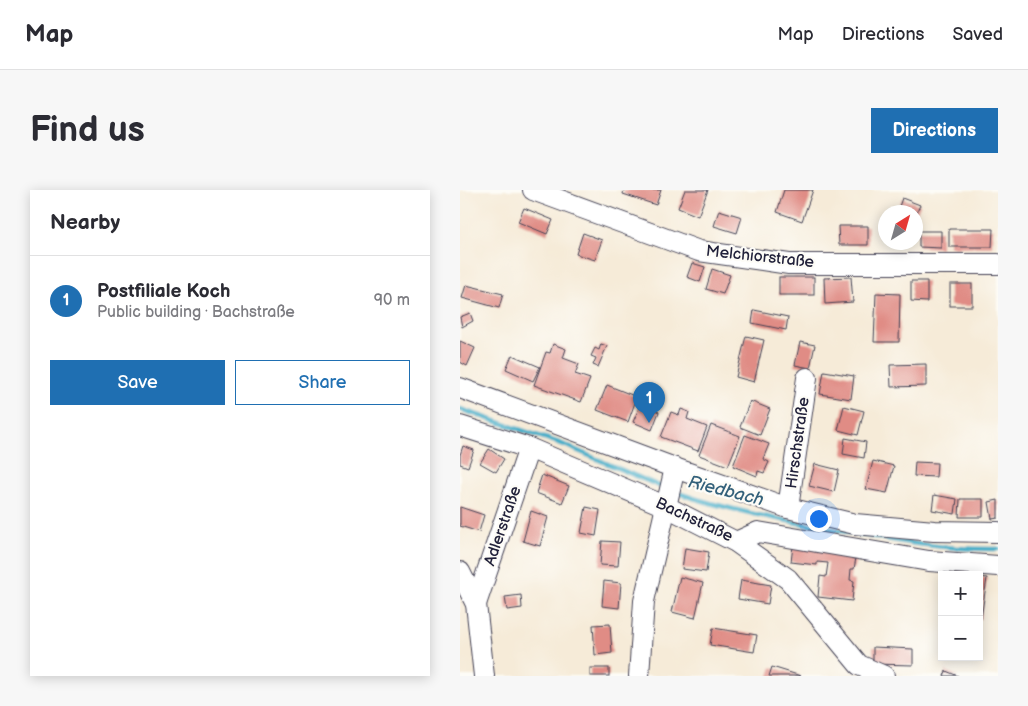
<!DOCTYPE html>
<html lang="en">
<head>
<meta charset="utf-8">
<style>
	:root { --surface:#fff; --page:#f7f7f7; --text:#2b2b33; --muted:#7c7c81; --line:#e1e1e2; --accent:#1f6fb2 }
	body { margin:0; font-family:"Balsamiq Sans",sans-serif; background:var(--page); color:var(--text) }
	.controls { position:absolute; right:15px; bottom:15px; display:grid; overflow:hidden; border-radius:0px; box-shadow:0 2px 12px #0003 }
	.controls button { width:45px; height:45px; display:grid; place-items:center; padding:0; border:0; border-bottom:1px solid var(--line); background:var(--surface); color:var(--text); font:25px sans-serif }
	.compass { position:absolute; left:418px; top:15px; width:45px; height:45px; border-radius:50%; background:var(--surface); box-shadow:0 2px 12px #0003; rotate:37deg }
	.you { position:absolute; left:358px; top:328px; width:18px; height:18px; margin:-12px; border:4px solid #fff; border-radius:50%; background:#1a73e8; box-shadow:0 0 0 8px #1a73e833 }
	.badge { display:grid; place-items:center; width:32px; height:32px; border-radius:50%; background:var(--accent); color:#fff; font-size:16px; font-weight:700 }
	.pin { position:absolute; translate:-50% -41px; filter:drop-shadow(0 1px 2px #0008) }
	.pin::after { content:''; position:absolute; top:26px; width:18px; height:15px; background:inherit; clip-path:polygon(0 0,100% 0,50% 100%) }
	.list { margin:0; padding:0; list-style:none }
	h2 { display:flex; justify-content:space-between; align-items:center; height:65px; margin:0; padding:0 20px; font-size:21px }
	h2 small { font-size:16px; font-weight:400; color:var(--muted) }
	.list li { display:grid; grid-template-columns:32px 1fr auto; gap:15px; align-items:center; box-sizing:border-box; height:90px; padding:0 20px; border-top:1px solid var(--line) }
	.list b { display:block; font-size:19px; white-space:nowrap }
	.list p { margin:0; font-size:16px; white-space:nowrap; color:var(--muted) }
	.list em { font-size:16px; font-style:normal; color:var(--muted) }
	.actions { display:flex; gap:10px; padding:15px 20px }
	.actions a { flex:1; padding:11px 0; border:1px solid var(--accent); border-radius:0px; text-align:center; font-size:18px; color:var(--accent) }
	.actions .main { background:var(--accent); color:#fff }
	.map { position:relative; flex:none; width:538px; height:486px; overflow:hidden; border-radius:0px }
	header { display:flex; align-items:center; gap:30px; box-sizing:border-box; height:70px; padding:0 25px; background:var(--surface); border-bottom:1px solid var(--line) }
	header strong { font-size:24px }
	nav { display:flex; gap:28px; margin-inline-start:auto; font-size:18px }
	.intro { display:flex; align-items:center; justify-content:space-between; box-sizing:border-box; height:120px; padding:0 30px }
	h1 { margin:0; font-size:35px }
	.button { padding:12px 22px; border-radius:0px; background:var(--accent); color:#fff; font-size:18px; font-weight:700 }
	main { display:flex; gap:30px; padding:0 30px }
	aside { flex:1; background:var(--surface); border-radius:0px; box-shadow:0 2px 12px #0003 }
	.map>svg:first-child { display:block }
	.lines { fill:none; stroke-linecap:round; stroke-linejoin:round }
	.stream { stroke:#49afc9; stroke-width:4.5 }
	.building { fill:#e08c85 }
	.minor-casing { stroke:#424053; stroke-width:22 }
	.minor { stroke:#fff; stroke-width:20 }
	.labels { text-anchor:middle; dominant-baseline:central; stroke-width:4.5; stroke-linejoin:round; paint-order:stroke }
	.street-label { font-size:16px; fill:#22223b; stroke:#fdfcf7 }
	.water-label { font-size:18px; font-style:italic; fill:#34617b; stroke:#fdfcf7 }
</style>
</head>
<body>
<header>
<strong>Map</strong>
<nav><a>Map</a><a>Directions</a><a>Saved</a></nav>
</header>
<div class="intro"><h1>Find us</h1><a class="button">Directions</a></div>
<main>
<aside>
<h2>Nearby<small></small></h2>
<ul class="list">
<li><span class="badge">1</span><div><b>Postfiliale Koch</b><p>Public building · Bachstraße</p></div><em>90 m</em></li>
</ul>
<div class="actions"><a class="main">Save</a><a>Share</a></div>
</aside>
<div class="map">
<svg width="538" height="486" viewBox="0 0 538 486">
	<rect width="100%" height="100%" fill="#fdfcf7"/>
	<filter id="ink" filterUnits="userSpaceOnUse"><feTurbulence type="fractalNoise" baseFrequency=".02" numOctaves="2"/><feDisplacementMap in="SourceGraphic" scale="10" xChannelSelector="R" yChannelSelector="G"/><feConvolveMatrix kernelMatrix="1 2 1 2 8 2 1 2 1" color-interpolation-filters="sRGB"/></filter>
	<filter id="wash" filterUnits="userSpaceOnUse"><feTurbulence type="fractalNoise" baseFrequency=".0096" numOctaves="4" result="noise"/><feDisplacementMap in="SourceGraphic" scale="20" xChannelSelector="R" yChannelSelector="G"/><feGaussianBlur stdDeviation="1.12" result="paint"/><feColorMatrix in="noise" values="0 0 0 0 0 0 0 0 0 0 0 0 0 0 0 0 0 1.4 0 .05"/><feComposite in="paint" operator="in"/></filter>
	<g filter="url(#wash)">
		<rect width="100%" height="100%" fill="#f6ebd8"/>
		<g class="lines">
			<g class="stream">
				<path d="M0,219l102,35 104,45"/>
				<path d="M215,302c52,18 106,28 160,38 56,10 106,20 163,19"/>
			</g>
		</g>
		<g id="blocks">
			<g class="building">
				<path d="M164,0h37l-5,15 -33,-11z"/>
				<path d="M225,0h23l-10,26 -20,-8z"/>
				<path d="M324,0h29l-11,31 -25,-9z"/>
				<path d="M442,8l18,7 -3,7h-20z"/>
				<path d="M64,18l29,12 -6,14 -29,-12z"/>
				<path d="M259,20l23,7 -5,16 -23,-7z"/>
				<path d="M378,36h30v19h-29z"/>
				<path d="M489,39h44l-1,18h-43z"/>
				<path d="M459,41h22v17l-22,-1z"/>
				<path d="M123,43l19,7 -7,20 -19,-6z"/>
				<path d="M232,73l13,4 -5,15 -13,-5z"/>
				<path d="M252,79l18,6 -7,19 -17,-5z"/>
				<rect x="319" y="87" width="35" height="18"/>
				<path d="M391,87l2,25 -28,2 -1,-26z"/>
				<path d="M451,91h16v21l-16,-1z"/>
				<rect x="490" y="94" width="22" height="22"/>
				<path d="M6,95l37,9 -4,14 -37,-10z"/>
				<path d="M416,103l24,1 -1,48h-25z"/>
				<path d="M294,120l34,7 -2,13 -34,-7z"/>
				<path d="M10,123l3,8 -11,6 -2,-10z"/>
				<path d="M286,146l18,4 -10,42 -18,-5z"/>
				<path d="M0,151l15,7 -8,18 -7,-4z"/>
				<path d="M340,152l15,3 -5,23 -15,-3z"/>
				<path d="M93,154l13,5 -3,9 16,6 -4,10 15,5 -9,23 -47,-17 12,-33 4,1z"/>
				<path d="M141,154l6,2 -9,21 -5,-2 3,-7 -5,-2 4,-8 4,2z"/>
				<path d="M52,165l28,12 -7,14 -27,-12z"/>
				<path d="M466,174v22l-35,1 -1,-22z"/>
				<path d="M364,181l30,5 -3,23 -31,-5z"/>
				<path d="M147,195l30,12 -9,25 -31,-12z"/>
				<path d="M188,197l14,6 -7,17 4,2 -7,18 -19,-8z"/>
				<path d="M290,211l20,8 -10,26 -20,-8z"/>
				<path d="M384,216l20,5 -6,24 -20,-5z"/>
				<path d="M221,219l8,3 -2,7 20,8 -9,24 -37,-14 10,-25 8,3z"/>
				<path d="M251,235l29,11 -12,30 -29,-11z"/>
				<path d="M285,245l24,9 -6,15 6,3 -5,11 -6,-2 -1,5 -24,-10z"/>
				<path d="M385,248l21,4 -2,16 -21,-4z"/>
				<path d="M3,256l11,4 -6,17 -8,-3v-9z"/>
				<path d="M29,259l15,10 -8,13 -16,-9z"/>
				<path d="M413,271l21,5 -7,27 -21,-4z"/>
				<path d="M455,272l22,1 -1,14 -22,-1z"/>
				<path d="M355,274l24,6 -5,22 -25,-6z"/>
				<path d="M82,285l27,11 -7,17 -26,-10z"/>
				<path d="M474,305l23,4 -2,15 -23,-4z"/>
				<path d="M500,309h23v18h-24z"/>
				<path d="M538,310v18l-6,1 -3,-17z"/>
				<path d="M0,317l24,8 -5,17 -19,-6z"/>
				<path d="M126,317l14,3 -4,26 -15,-3z"/>
				<path d="M71,321l17,6 -8,29 -17,-5z"/>
				<path d="M142,351l18,1 -2,24 -18,-1z"/>
				<path d="M333,356l64,6 -3,17h-3l-1,11 4,1 -2,20 -34,-4 2,-21 6,1 2,-14 -11,-1v3l-26,-3z"/>
				<path d="M225,358l24,4 -3,20 -24,-3z"/>
				<path d="M220,387l23,6 -8,35 -23,-6z"/>
				<path d="M519,387l8,1 -6,41h-2z"/>
				<path d="M281,390l30,5 -3,19 -30,-5z"/>
				<path d="M144,391l17,2 -2,25 -17,-2z"/>
				<path d="M61,405l1,13 -15,2 -2,-13z"/>
				<path d="M150,434l2,29 -17,2 -2,-30z"/>
				<path d="M253,438l44,7 -3,17 -44,-7z"/>
				<path d="M413,457l40,2v16l-40,-1z"/>
				<path d="M312,477l29,9h-32z"/>
				<rect x="130" y="478" width="19" height="8"/>
				<path d="M486,481l12,5h-14z"/>
			</g>
		</g>
	</g>
	<g filter="url(#ink)">
		<use href="#blocks" fill-opacity="0" stroke="#424053" stroke-width="1"/>
		<g class="lines">
			<g class="minor-casing">
				<g id="minor">
					<path d="M73,0l166,61 90,13h209"/>
					<path d="M0,198l215,80 113,40 67,16 79,7 64,1"/>
					<path d="M0,236l69,22 138,59 69,35 52,37 71,86 25,11"/>
					<path d="M328,318l19,-130"/>
					<path d="M276,352l22,-10 171,29 69,5"/>
					<path d="M0,382l16,32 8,72"/>
					<path d="M16,414l53,-156"/>
					<path d="M179,486l5,-75 31,-133"/>
				</g>
			</g>
			<use href="#minor" class="minor"/>
		</g>
	</g>
	<g class="labels">
		<g class="street-label">
			<text transform="translate(300 67) rotate(6)">Melchiorstraße</text>
			<text transform="translate(338 253) rotate(-82)">Hirschstraße</text>
			<text transform="translate(234 330) rotate(25)">Bachstraße</text>
			<text transform="translate(43 336) rotate(-71)">Adlerstraße</text>
		</g>
		<g class="water-label">
			<text transform="translate(266 301) rotate(14)">Riedbach</text>
		</g>
	</g>
</svg>
<div class="controls">
<button>+</button>
<button>−</button>
</div>
<svg class="compass" viewBox="-18 -18 36 36"><path d="M0-13l5 13h-10z" fill="#e53935"/><path d="M0 13l5-13h-10z" fill="#7c7c81"/></svg>
<div class="you"></div>
<div class="pin badge" style="left:189px;top:233px">1</div>
</div>
</main>
</body>
</html>
